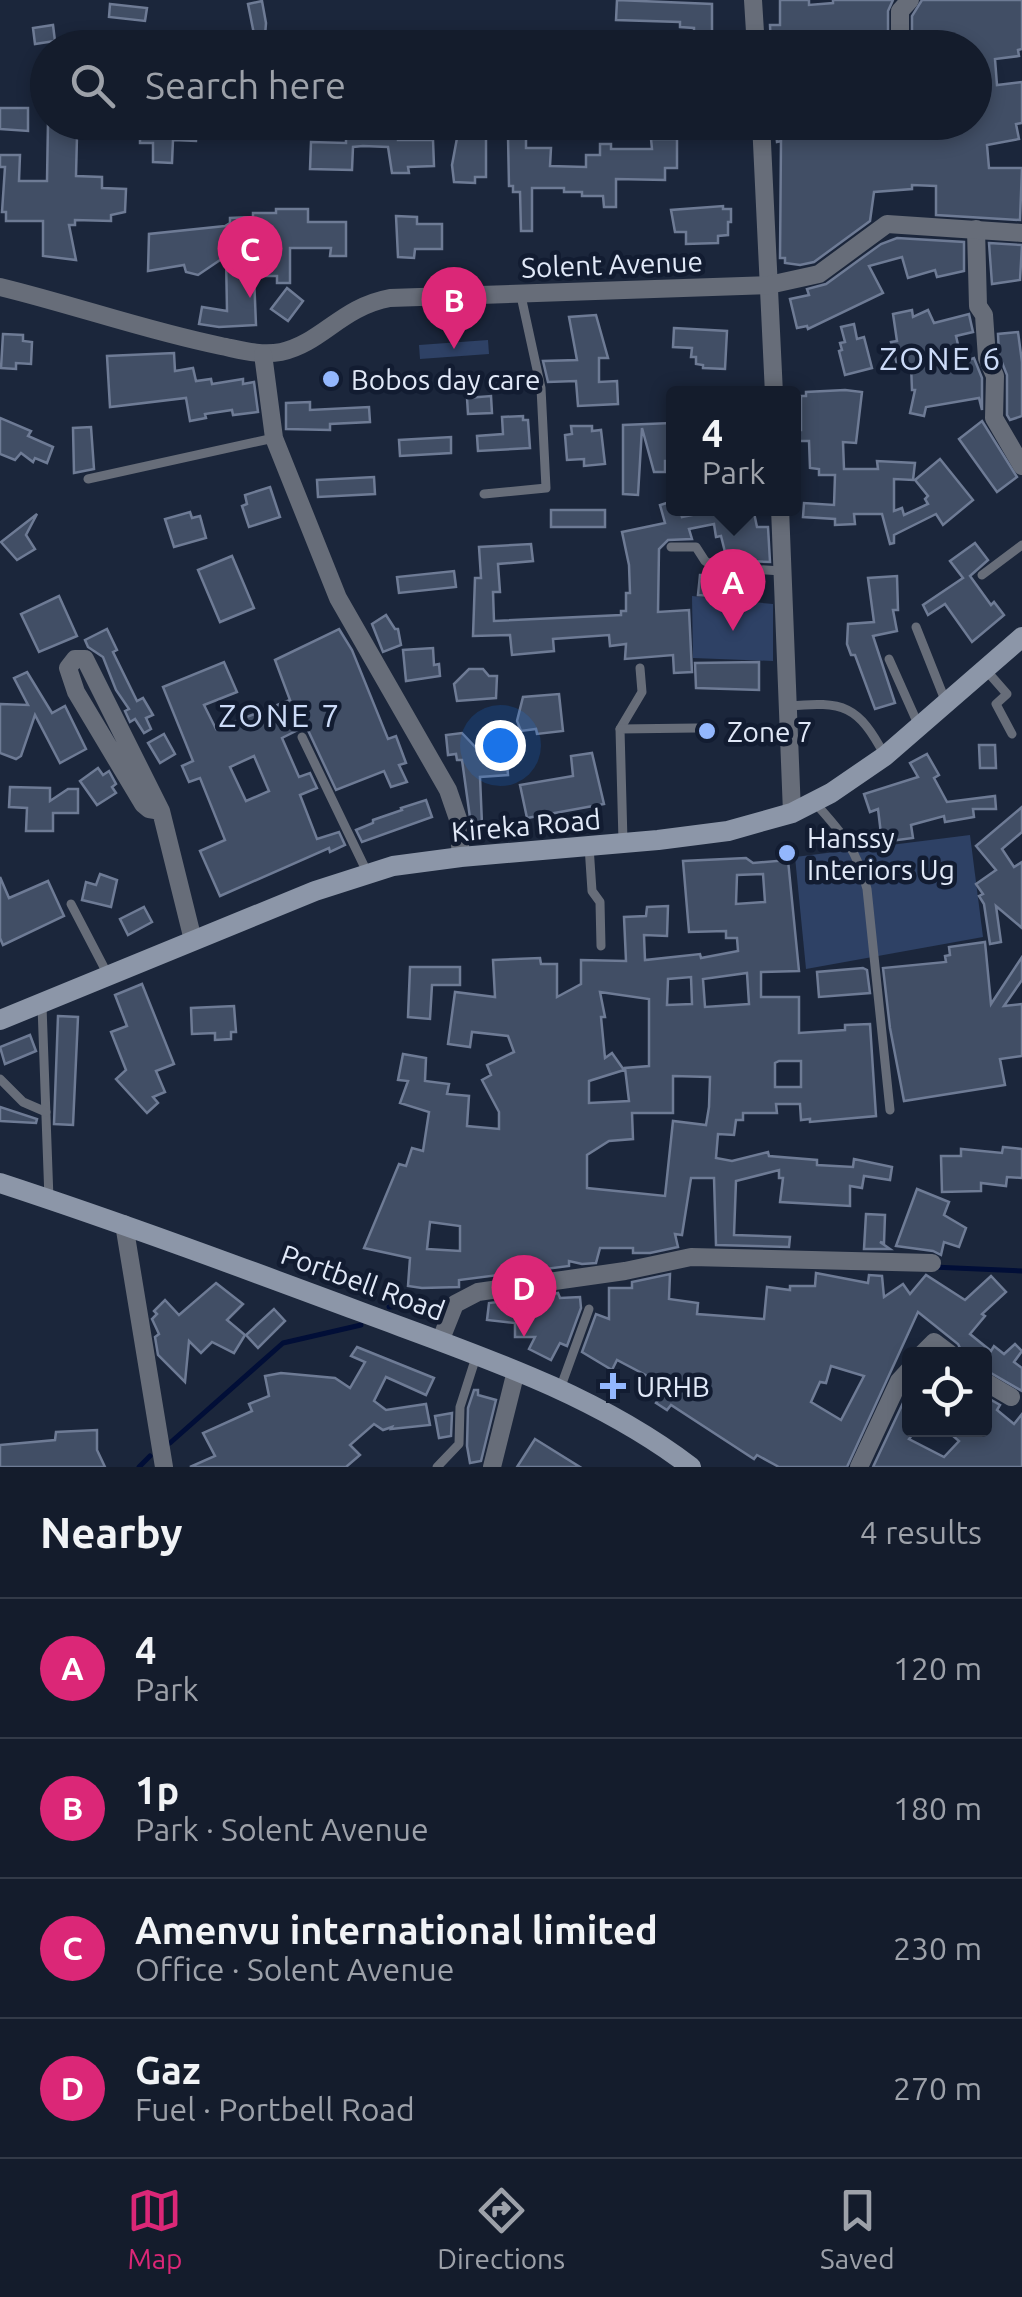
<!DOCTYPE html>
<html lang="en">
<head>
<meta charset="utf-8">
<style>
	:root { --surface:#141c2c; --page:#212938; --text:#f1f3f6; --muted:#9da1a9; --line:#333a48; --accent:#db2777 }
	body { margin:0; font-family:Ubuntu,sans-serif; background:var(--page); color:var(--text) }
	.controls { position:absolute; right:30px; bottom:30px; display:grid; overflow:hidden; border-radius:10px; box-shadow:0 5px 15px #0003 }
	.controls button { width:90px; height:90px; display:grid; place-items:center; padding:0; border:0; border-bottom:2px solid var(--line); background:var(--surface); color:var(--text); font:50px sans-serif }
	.you { position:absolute; left:500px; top:745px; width:35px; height:35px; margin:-25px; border:8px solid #fff; border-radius:50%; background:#1a73e8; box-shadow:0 0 0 15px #1a73e833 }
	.badge { display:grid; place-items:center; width:65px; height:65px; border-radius:50%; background:var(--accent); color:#fff; font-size:32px; font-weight:700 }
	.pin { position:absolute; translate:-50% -82px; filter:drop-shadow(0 2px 5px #0008) }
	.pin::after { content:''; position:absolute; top:52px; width:35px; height:30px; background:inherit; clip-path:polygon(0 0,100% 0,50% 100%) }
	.popup { position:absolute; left:666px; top:386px; width:135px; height:130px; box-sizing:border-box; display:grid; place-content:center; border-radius:10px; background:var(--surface); filter:drop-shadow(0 2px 8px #0005); font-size:32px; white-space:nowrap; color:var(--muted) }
	.popup b { font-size:38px; color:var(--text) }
	.popup::after { content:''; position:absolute; left:50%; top:100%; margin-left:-20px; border:20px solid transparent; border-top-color:var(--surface) }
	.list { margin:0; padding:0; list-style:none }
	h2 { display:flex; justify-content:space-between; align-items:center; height:130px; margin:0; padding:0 40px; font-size:42px }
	h2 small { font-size:32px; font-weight:400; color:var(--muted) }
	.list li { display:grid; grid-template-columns:65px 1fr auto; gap:30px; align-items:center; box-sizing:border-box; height:140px; padding:0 40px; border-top:2px solid var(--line) }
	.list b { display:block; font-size:38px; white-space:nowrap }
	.list p { margin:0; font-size:32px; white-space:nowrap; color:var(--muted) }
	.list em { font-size:32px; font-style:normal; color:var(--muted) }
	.icon { flex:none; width:55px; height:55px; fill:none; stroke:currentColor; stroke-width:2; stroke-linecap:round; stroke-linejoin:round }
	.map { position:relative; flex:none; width:1022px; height:1467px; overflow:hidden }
	.search { position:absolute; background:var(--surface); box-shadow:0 5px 15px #0003; left:30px; right:30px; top:30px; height:110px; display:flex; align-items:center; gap:25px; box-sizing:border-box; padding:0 35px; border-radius:55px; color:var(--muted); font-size:38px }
	.sheet { height:690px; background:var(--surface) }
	nav { display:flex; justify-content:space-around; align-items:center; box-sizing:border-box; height:140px; border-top:2px solid var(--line); background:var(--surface); font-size:28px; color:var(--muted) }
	nav a { display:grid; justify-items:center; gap:5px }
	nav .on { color:var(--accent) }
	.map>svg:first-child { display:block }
	.green { fill:#2e4165 }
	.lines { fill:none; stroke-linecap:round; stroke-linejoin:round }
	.stream { stroke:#010e37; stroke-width:5 }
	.building { fill:#414e65; stroke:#6e7b95; stroke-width:2.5; fill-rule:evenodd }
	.service { stroke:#676d79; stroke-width:9 }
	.minor { stroke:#676d79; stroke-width:18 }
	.secondary { stroke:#8c96a8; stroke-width:20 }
	.poi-dot { fill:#93b7fd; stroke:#121c31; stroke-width:4 }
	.labels { text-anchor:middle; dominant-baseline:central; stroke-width:9; stroke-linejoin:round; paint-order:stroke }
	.street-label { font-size:28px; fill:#e1e9f8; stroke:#121c31 }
	.poi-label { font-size:28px; fill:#e1e9f8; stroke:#121c31; text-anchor:start }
	.quarter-label { font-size:32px; letter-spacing:2.5px; fill:#ccdbf8; stroke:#121c31 }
</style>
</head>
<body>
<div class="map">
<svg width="1022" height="1467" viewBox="0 0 1022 1467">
	<rect width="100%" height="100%" fill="#1b263b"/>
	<g class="green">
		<path d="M488,340l1,14 -69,5 -1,-14z"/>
		<path d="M692,596l81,8v57l-80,-3z"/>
		<path d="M970,835l13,102 -177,32 -11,-112z"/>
	</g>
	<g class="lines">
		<g class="stream">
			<path d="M933,1267l89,4"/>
			<path d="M389,1307l62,-3"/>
			<path d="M170,1443l113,-100 78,-18"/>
			<path d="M139,1467l11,-11"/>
		</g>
	</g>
	<g class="building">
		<path d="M617,0l95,4v28h-18v-4l-14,-1v-5l-64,-2z"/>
		<path d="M780,0h29v5l24,-2v-3h60l-5,11v23l-8,5 -47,9h-62l-1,-23h10z"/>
		<path d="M922,0h100v49l-4,1 1,6 -24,3 2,26 25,-3v41l-6,1 3,15 -32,6 2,23h33l-2,52 -84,-5v-29l-24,-1v4l-38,3 -4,29 -56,41 -14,3 -15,-2v-5h-5l1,-117 -4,1 -2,-20h199v-74h-55l-1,-10h-6v-22z"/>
		<path d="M262,1l4,22 -2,25 -30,-2 1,-14 19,2 -6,-30z"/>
		<path d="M110,4l37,4 -2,13 -36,-4z"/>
		<path d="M53,25l2,16 -20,3 -2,-16z"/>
		<path d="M0,108h28v23l-28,-2z"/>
		<path d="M48,122h149l-1,19 -23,-1 -1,23 -19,-1v-19h-13v-6l-63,-1 -1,40 26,1v11l24,1 -1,23 -14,3v6l-36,-1v5h-6l7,35 -33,-4v-35h-37v-9h-4l3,-45h-5v-12h20l-1,26h28z"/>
		<path d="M379,122h13v8l6,1v9h35l1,26 -26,1 1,6h-17l-4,-26 -25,-1 -10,1 -1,23 -42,-1 1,-27 35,1v-9l34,-1z"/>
		<path d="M460,122h66v26h25l-1,18 36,1v-12h14v-11h11v5h41l-1,-10h26v29h-12v12l-49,-1v28h-12l-1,-11h-21v-4h-18v-4h-32v43h-11l-1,-39h-7v-6h-4l-1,-50h-22v41h-11v6l-21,-1 -2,-17z"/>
		<path d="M723,206v3h8v13h-3v13l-10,1v7l-32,1v-12h-11l-4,-22z"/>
		<path d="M276,209h32v13h38v34h-16l1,-8h-41v35h-13v-7h-23l2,49 -37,2 -20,-3 3,-17 25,4 -1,-55 -28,19 -12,-3 -2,-7 -36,6 1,-37 76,-8 5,-3v-5l23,-1v-4h23z"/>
		<path d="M396,216l21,1v7h25v25h-27l-1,9 -16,-1z"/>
		<path d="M897,238l67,4v29l-27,6 -2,-7 -27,8 -6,-21 -33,9 14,27 -75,36 -1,-3 -10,2 -7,-29 19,-4 -2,-6 19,-5 55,-40z"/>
		<path d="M989,243l33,2 -2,35 -28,4z"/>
		<path d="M287,288l16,13 -15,20 -17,-12z"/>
		<path d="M912,310l1,7 15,-7 6,13 35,-9 4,18 -17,4 6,26 12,-4 8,20v32l-3,-12 -53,9 -2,9 -14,-3 5,-23h-3l-1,-25 -13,3 -7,-26 6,-1 -4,-27z"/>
		<path d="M596,315l12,43h-9v24l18,-1 1,23 -40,2 -2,-25 -28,1 -5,-21 34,-1 -8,-43z"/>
		<path d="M854,324l3,15 7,-2 8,31 -27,7 -6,-24 3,-1 -2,-7 5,-1 -4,-15z"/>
		<path d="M674,328l53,3 -2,38 -22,-1v-3l-7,-1v-7h-5l1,-9 -19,-1z"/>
		<path d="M1018,332l4,30v54l-12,4 -3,-5v-40l-8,-20 -1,-21z"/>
		<path d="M3,334l20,1v6l9,1 -1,22 -15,-1v6l-15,-1z"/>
		<path d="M174,353l1,18 18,-3 3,13 15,-2 1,5 31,-5v5l11,-2 4,30 -25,3 -1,-5 -27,4 1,4 -16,3 -4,-23 -76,9 -3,-51z"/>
		<path d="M845,390l17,2 -6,51 -13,-1 1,27h34l-1,-8 38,2 -2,17 -19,-1v32l8,-3 2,7 24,-11 -3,-5 3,-3 -13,-16 25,-21 33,41 -30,25 -7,-11 -42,21v8l-4,1 -8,-30h-28l1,10 -20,1v-6l-32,-2 1,-14 30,2 1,-30h-16v-6l-9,-1 -1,-27h-16v-11h8v-34h5v-4z"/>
		<path d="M491,396l1,17 -24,1 -1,-16z"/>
		<path d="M310,402v8l59,-3 1,15 -40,2v6l-44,-1v-26z"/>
		<path d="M523,416v4h5l2,28 -52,3 -1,-15 26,-2 -1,-17z"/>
		<path d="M0,418l31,13 -3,5 25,11 -6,16 -12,-5 -2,4 -12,-9 -6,7 -15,-6z"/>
		<path d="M982,421l35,56 -20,15 -38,-53z"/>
		<path d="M671,423v38h-6v11h-11l-12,-44 -4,67 -15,-1v-69z"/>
		<path d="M571,426h21v5l9,-1 4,34 -21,2v-7l-17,1 -2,-25 7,-1z"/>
		<path d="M91,427l3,42 -20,4 -1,-45z"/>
		<path d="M451,437v16l-51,3 -1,-16z"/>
		<path d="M374,477l1,17 -57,3 -1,-17z"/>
		<path d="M270,487l10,30 -31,10 -7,-21 5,-2 -2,-9z"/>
		<path d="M673,501v7h6l3,9 44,-9h27l4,19h11l2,35 -43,-2 -6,-24 -5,1 -2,-13 -25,5 3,10 -24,1 -9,9 -1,63 31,-2 3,62 -18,1 -1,-18 -48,4 1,-15 -16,2 -1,-11 -56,4 1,12 -42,4 -2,-20 -37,1 2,-58h6l-2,-31 52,-3 2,17 -35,3 2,28h-7l1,29 127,-6v-4h5v-18h4l-1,-28 -7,-33 43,-9 -5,-18z"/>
		<rect x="551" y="510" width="54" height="17"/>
		<path d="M190,512l2,6 8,-2 6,22 -32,9 -9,-28z"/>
		<path d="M37,514l-11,21 9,14 -18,11 -16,-18z"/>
		<path d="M975,543l13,17 -18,16 21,29 3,-3 10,13 -32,27 -27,-38 -17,11 -5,-10 40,-27 -13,-17z"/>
		<path d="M232,556l22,52 -34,14 -22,-52z"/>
		<path d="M454,571l2,16 -57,6 -2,-16z"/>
		<path d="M700,575l30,3 -2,19 -30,-2z"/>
		<path d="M897,576l1,34h-5l4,21 -24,5 22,67 -20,6 -20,-54h-4l-4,-11 1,-20 26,-2 -6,-44z"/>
		<path d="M59,596l18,40 -38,16 -18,-38z"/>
		<path d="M386,615l9,14h3l3,16 -18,7 -11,-28z"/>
		<path d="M107,629l10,21 -4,2 24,49 6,-3 10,17 -7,3 5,11 -7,4 -9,-14 -5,3 -5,-11 4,-2 -13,-19 -13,-33 -15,-10 -3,-7z"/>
		<path d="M339,629l13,21 36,89 8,-3 10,27 -7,2 8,17 -16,5 -7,-16 -48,19 -30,-64 -24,12 17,39 11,-4 7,15 -17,7 17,44 22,-7 6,13 -15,7 -1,-4 -109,48 -20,-45 25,-11 -25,-62 -11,4 -7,-16 11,-5 -30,-74 61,-25 13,30 -33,13 12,24 74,-29 -15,-40zM254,756l15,35 -23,10 -16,-34z"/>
		<path d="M433,648l1,17 5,-1 1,12 -34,5 -3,-31z"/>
		<path d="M759,662v28l-63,-2 -1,-25z"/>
		<path d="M469,669h14l6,7h8l-1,22 -39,3 -3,-17z"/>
		<path d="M27,672l25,41 13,-7 21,43 -26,14 -25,-48 -14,41 -5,3 -16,-6v-49l28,1 -14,-27z"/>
		<path d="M559,694l4,37 -26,3 -1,-5 -15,2 -4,-10 6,-24z"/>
		<path d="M462,733l17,18 27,-2 2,26 -28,2 2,47 -11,1 -9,-65h-5l-1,-6 -8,1 -2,-20z"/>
		<path d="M164,734l11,20 -15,9 -12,-20z"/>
		<path d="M979,745h16l1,23h-16z"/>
		<path d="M592,753l12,51 -77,14 -7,-33 53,-9 -2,-20z"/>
		<path d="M927,754l12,21 -5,3 13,24 48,-6 1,13h-23l1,8 -29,5 -1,-6 -33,9 2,13 -31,4 -4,-33 -8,3 -6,-18 54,-17 -8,-14z"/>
		<path d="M98,768l5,7 6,-4 7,13 -4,3 4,6 -19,12 -17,-24z"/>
		<path d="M10,787l40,1v13l18,-12h10v24h-25v18h-27l1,-23 -18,-1z"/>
		<path d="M426,800l6,17 -70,25 -6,-12 17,-7v-3l29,-10 -1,-2z"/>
		<path d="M1022,807v25l-20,17 12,18 8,-5v66l-26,-22 5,36 -11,2 -6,-40 -5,-8 4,-2 -7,-10 20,-14 -20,-24z"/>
		<path d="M746,858l7,5 35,-3 11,111 -38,1v25h38v36l46,-3v-5l25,-1 6,92 -66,6v-3l-9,1 -1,-16h-24l1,9h-34v7h-7l-2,15 -16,-1 -2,24 16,3 36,-9 1,4 48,4v5l36,2 1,-8 38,8 -2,13 -26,-4 -2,12 -12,-2v20l-70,-4 3,-24h-4v-8l-43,11 -2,54 56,2 -1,10 -73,-2 -2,-67h-23l-9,57 -7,-1 3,13 -28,6h-17v-5h-33l-4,15 -14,1 -13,-3v5l-110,14v7l-37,1 -14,-2 2,-28 -46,-10 35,-84 7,2 6,-18 11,3 6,-39 -29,-9 8,-22 -10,-1 5,-26 23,4 -1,23 24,3 -2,10 22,2 -2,30 32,3v-17l-17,-32 9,-5 -4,-10 27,-13 -6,-16 -36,-4 -2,15 -22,-3 7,-52 40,5 -2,-37 47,-2 1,6h16v33l24,-13v-24l45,1 -2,-44 22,-1 1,-9 21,-1 -1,30 -23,-1 1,25 55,-6 1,4 37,-7 -1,-13h-11v-7l-37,1 -6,-71zM763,874l2,28 -29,2 1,-29zM747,973l2,31 -44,3 -2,-28zM691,977l1,27 -25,1 1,-26zM600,992l49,7v67l-24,2 4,33 -40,2v-22l35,-11 -12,-17 -7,5 -4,-41h4zM779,1061h22v26h-26v-24zM673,1076l37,1 -1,30 -3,18 -33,-4 -8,75 -78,-8v-33l22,-14 24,-2 -1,-26h41zM430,1222l30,4v25l-33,-2z"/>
		<path d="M100,874l17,6 -6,27 -29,-7 4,-18 10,3z"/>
		<path d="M0,877l9,21 39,-17 16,35 -61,29 -3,-7z"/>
		<path d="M144,907l8,15 -24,13 -8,-16z"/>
		<path d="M985,942l6,62 31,-47v23l-18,26 18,-2v52l-22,3 5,26 -101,16 -14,-73 -7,-60 63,-6 -1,-6 5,-1 -1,-8z"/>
		<path d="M410,967h50v18h-28l-2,34 -22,-2z"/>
		<path d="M863,968l4,2 3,23 -51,4 -2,-25z"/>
		<path d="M142,984l32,80 -18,7 9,21 -12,5 5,6 -11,10 -31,-34 10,-9 -15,-38 16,-6 -12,-31z"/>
		<path d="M234,1006l2,26h-5v7l-16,1v-7l-23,1 -1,-26z"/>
		<path d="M58,1016l20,1 -5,108 -19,-1z"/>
		<path d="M30,1035l6,16 -31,13 -5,-17z"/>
		<path d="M0,1107l37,12 -1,4 -36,-2z"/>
		<path d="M1003,1147l19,2v29l-15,-1 -1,9 -25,-3v8l-39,1 -1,-36h20v-7l41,4z"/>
		<path d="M917,1189l32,13 -5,13 22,13 -7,19 -15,-5 -3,13 -8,-4 -37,-5z"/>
		<path d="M866,1214l19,1 -1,28 -4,-1 10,7h-26z"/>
		<path d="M816,1273l52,10 1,-8 13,1 2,21 19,-13 7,10 16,-19 39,25 26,-24 15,16 -24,22 3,2 -15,18 21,17 3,-5 10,8 11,-10 7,7 -8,11 8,6v23l-38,-22v-15h-21l-5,-10 -40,-32 -71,155h-68l-22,-12 -3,4 -83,-54 -4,5 -11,-7 6,-8 -13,-9 4,-7 -36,-19 -5,10 -30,-18 14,-38 13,5v-31h23v-6l38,-8 -1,25 29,4 -1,11 67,5 3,-32 23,3v-4h25zM831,1366l33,10 -23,44 -30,-18 9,-20 6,1z"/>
		<path d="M216,1283l27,21 -16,16 18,15 -11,18 -22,-11 -11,11 -12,-12 -4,41 -27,-27 -3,-18 4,-3 -7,-15 5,-5 -3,-3 11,-11 14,15z"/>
		<path d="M558,1293l2,5 20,-1 1,11 -14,38 -7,-3 -9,17 -22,-11 6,-12h-20v-14l-28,-3 2,-17 25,-3v4l26,-2v-6z"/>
		<path d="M274,1309l11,12 -27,27 -12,-13z"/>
		<path d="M357,1347l77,31 -8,17 -40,-18 -12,24 12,9 40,-6 4,21 -39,4 1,-2 -9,3 -9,-6 -24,21 10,10 -14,12h-156l25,-11 -12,-23 49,-22 -3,-7 20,-8 -4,-20 16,-3 54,5 15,10 15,-26 -14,-6z"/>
		<path d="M910,1388v19l-5,8 5,3v12h6l-7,9 35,18 15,-16 -13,-11h38v-34l16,9 -3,5 17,14 8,-10v53h-149z"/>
		<path d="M474,1390h4v5l18,5 -15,61 -11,2 -3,-17 1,-38z"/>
		<path d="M452,1413l-1,23 -12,2 -4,-22z"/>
		<path d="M97,1430v20l8,17h-105v-22l55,-5 1,-8z"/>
		<path d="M535,1439l45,28h-63z"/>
	</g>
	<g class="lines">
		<g class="service">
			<path d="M88,479l186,-41"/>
			<path d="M484,494l62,-6 -5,-100 -20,-92"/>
			<path d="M671,547h25l9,14 11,6 66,4"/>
			<path d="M982,575l40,-30"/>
			<path d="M916,627l29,73"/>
			<path d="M889,659l29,65"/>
			<path d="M985,669l22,25 -11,10 16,30"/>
			<path d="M788,706c56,-5 70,-1 97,50"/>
			<path d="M620,729l22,-37 -2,-24"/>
			<path d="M302,737l65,135"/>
			<path d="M816,804c27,30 41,46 51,85l23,221"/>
			<path d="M623,841l-3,-112 76,-1"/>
			<path d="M589,846l3,45 8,11 1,44"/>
			<path d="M71,904l37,71"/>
			<path d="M42,1006l7,193"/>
			<path d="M0,1079l23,23 23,10"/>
			<path d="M560,1389l29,-80"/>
			<path d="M437,1467l22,-23 1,-37 16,-50"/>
		</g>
		<g class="minor">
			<path d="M753,0l3,48"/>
			<path d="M888,48l12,-7v-30l10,-11"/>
			<path d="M761,122l13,272"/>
			<path d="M976,229l2,77 6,9 3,43 8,18 -1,42 28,48"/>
			<path d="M0,287c74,18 147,44 221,59 20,4 40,10 60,6 41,-9 60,-45 109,-54l379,-13 50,-11 68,-50 135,9"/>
			<path d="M263,354l11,84 64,160 110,192 10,29 3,38"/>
			<path d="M780,508l12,305"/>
			<path d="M161,811l-12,-2 -6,-5 -67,-112 -8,-24 7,-9h10l76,152 32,129"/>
			<path d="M124,1224l40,243"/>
			<path d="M441,1339l14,-35 23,-12 147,-21 66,-14 241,6"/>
			<path d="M922,1354l12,-12 16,12"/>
			<path d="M984,1381l27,16"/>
			<path d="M492,1467l24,-96"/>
			<path d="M859,1467l40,-86 11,-12"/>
		</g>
		<g class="secondary">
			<path d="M0,1020l315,-129 78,-25 68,-9 197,-17 70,-9 64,-18 39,-20 54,-37 137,-119"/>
			<path d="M0,1183c122,40 243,85 364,130 113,42 230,80 327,154"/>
		</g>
	</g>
	<g class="poi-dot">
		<circle cx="331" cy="379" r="10"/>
		<circle cx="707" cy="731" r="10"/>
		<circle cx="787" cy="853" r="10"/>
		<path d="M608 1371h10v10h10v10h-10v10h-10v-10h-10v-10h10z"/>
	</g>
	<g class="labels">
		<g class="street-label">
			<text transform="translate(612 264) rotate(-2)">Solent Avenue</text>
			<text transform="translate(526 825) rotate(-5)">Kireka Road</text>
			<text transform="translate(363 1282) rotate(20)">Portbell Road</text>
		</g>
		<g class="poi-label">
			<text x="351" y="379">Bobos day care</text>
			<text x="727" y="731">Zone 7</text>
			<text x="807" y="837">Hanssy<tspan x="807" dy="32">Interiors Ug</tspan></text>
			<text x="636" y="1386">URHB</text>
		</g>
		<g class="quarter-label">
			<text x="941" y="358">ZONE 6</text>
			<text x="280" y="715">ZONE 7</text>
		</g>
	</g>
</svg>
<div class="controls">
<button><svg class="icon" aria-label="locate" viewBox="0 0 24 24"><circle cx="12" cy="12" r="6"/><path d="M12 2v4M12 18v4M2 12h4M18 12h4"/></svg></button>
</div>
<div class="you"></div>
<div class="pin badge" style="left:733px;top:631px">A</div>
<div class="popup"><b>4</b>Park</div>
<div class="pin badge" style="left:454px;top:349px">B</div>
<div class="pin badge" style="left:250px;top:298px">C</div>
<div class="pin badge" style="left:524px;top:1337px">D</div>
<div class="search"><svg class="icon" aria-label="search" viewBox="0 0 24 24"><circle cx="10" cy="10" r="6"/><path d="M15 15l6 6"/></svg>Search here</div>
</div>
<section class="sheet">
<h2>Nearby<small>4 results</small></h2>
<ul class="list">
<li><span class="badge">A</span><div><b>4</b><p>Park</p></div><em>120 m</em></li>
<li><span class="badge">B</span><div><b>1p</b><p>Park · Solent Avenue</p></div><em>180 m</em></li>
<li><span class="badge">C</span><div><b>Amenvu international limited</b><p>Office · Solent Avenue</p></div><em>230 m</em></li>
<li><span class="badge">D</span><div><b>Gaz</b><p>Fuel · Portbell Road</p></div><em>270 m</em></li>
</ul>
</section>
<nav>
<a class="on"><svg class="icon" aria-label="map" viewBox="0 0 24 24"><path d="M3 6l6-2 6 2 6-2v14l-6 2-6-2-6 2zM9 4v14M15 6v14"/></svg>Map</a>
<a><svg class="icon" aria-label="directions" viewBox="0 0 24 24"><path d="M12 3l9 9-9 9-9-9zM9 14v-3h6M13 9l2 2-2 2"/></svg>Directions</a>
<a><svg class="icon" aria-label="saved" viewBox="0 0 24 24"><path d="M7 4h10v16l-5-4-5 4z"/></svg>Saved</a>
</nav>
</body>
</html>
